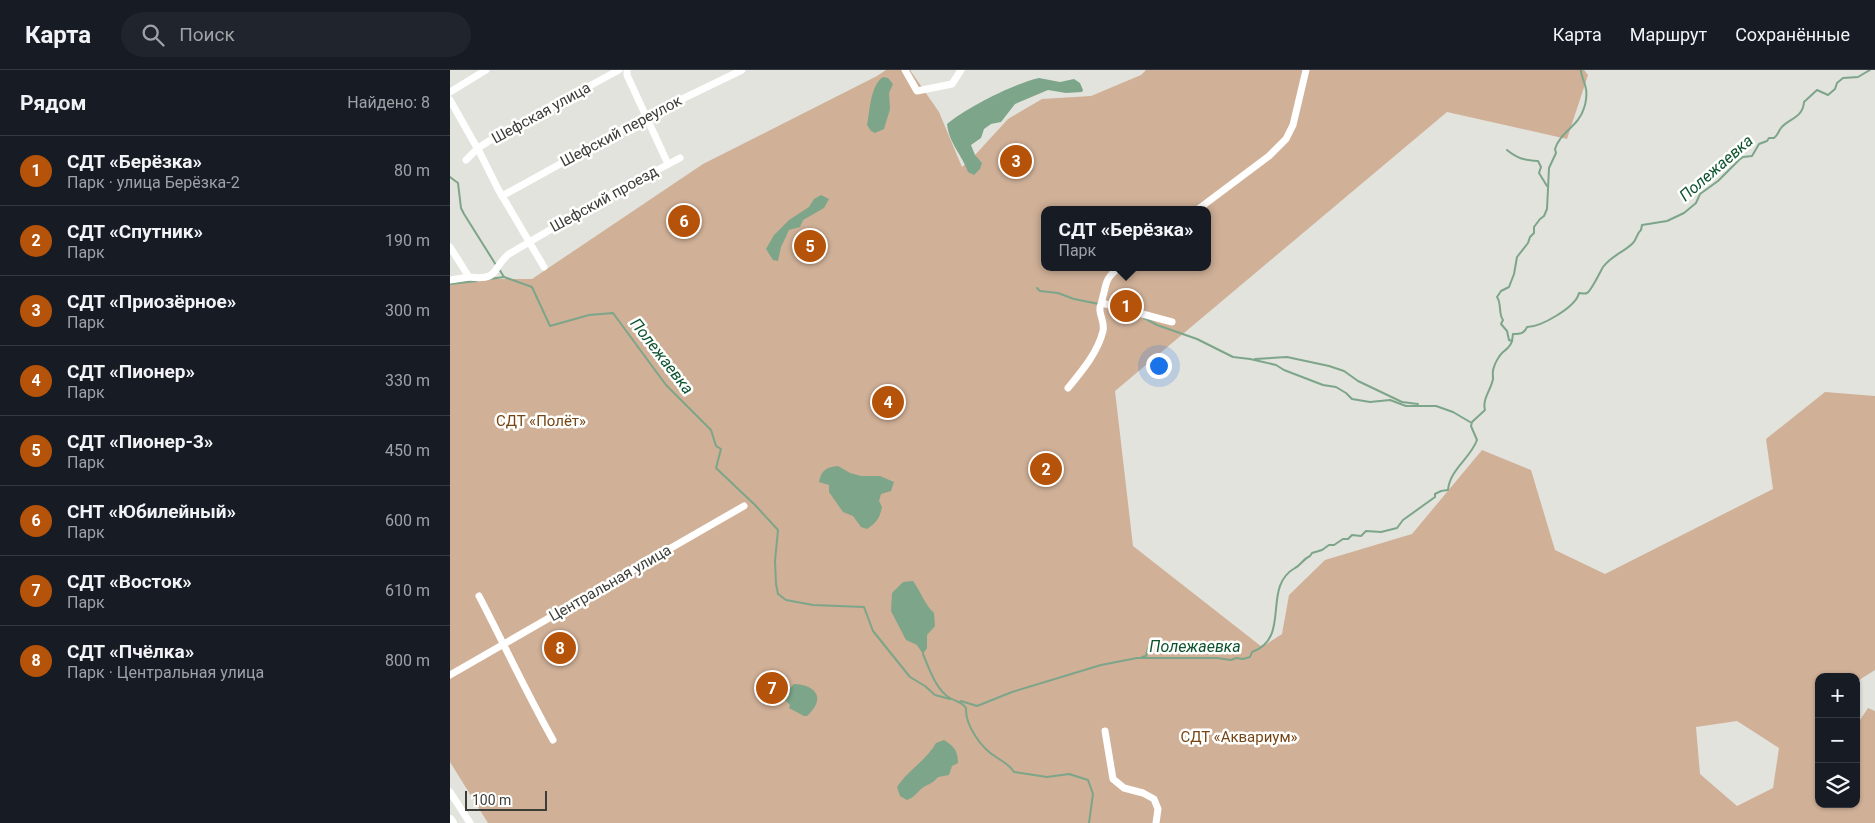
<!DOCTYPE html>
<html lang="ru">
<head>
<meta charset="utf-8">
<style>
	:root { --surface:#171b24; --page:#20242c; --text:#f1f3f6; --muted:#9ea1a6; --line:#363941; --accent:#b45309 }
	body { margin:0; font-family:Roboto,sans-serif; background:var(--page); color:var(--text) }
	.controls { position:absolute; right:15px; bottom:15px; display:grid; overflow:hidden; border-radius:10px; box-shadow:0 1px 4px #0004 }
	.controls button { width:45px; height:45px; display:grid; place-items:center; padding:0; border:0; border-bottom:1px solid var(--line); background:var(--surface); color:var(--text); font:25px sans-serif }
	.scale { position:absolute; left:15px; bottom:12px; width:82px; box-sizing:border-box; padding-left:5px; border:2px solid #3c3c39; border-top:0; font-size:14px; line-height:18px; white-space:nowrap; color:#3c3c39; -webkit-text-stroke:4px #fffffe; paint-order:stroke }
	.you { position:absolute; left:708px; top:295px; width:18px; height:18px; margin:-12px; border:4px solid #fff; border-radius:50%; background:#1a73e8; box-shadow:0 0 0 8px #1a73e833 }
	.badge { display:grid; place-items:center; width:32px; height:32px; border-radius:50%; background:var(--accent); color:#fff; font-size:16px; font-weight:700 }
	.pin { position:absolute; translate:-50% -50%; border:2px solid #fff; box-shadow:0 1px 5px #0006 }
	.popup { position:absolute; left:591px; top:136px; width:170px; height:65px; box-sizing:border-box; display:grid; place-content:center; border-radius:10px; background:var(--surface); filter:drop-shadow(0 1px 4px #0005); font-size:16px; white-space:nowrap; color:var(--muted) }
	.popup b { font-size:19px; color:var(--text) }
	.popup::after { content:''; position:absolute; left:50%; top:100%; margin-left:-10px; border:10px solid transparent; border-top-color:var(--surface) }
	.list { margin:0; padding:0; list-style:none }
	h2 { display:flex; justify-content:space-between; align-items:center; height:65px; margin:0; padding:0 20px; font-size:21px }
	h2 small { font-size:16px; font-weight:400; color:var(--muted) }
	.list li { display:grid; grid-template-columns:32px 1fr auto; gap:15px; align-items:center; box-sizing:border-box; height:70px; padding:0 20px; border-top:1px solid var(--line) }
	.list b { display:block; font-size:19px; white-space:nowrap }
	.list p { margin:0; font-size:16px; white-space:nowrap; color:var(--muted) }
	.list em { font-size:16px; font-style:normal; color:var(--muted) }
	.icon { flex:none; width:28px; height:28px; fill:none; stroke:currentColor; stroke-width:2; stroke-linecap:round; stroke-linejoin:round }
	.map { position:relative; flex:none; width:1425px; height:753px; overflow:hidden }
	header { display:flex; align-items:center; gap:30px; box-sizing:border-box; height:70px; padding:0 25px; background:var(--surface); border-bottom:1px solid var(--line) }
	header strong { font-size:24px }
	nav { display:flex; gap:28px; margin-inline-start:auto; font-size:18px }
	.search { width:350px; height:45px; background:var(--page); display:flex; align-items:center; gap:12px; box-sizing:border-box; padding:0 18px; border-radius:28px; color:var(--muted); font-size:19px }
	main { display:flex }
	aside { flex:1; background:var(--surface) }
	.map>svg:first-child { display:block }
	.green { fill:#d0b097; fill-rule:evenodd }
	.water { fill:#7ca589 }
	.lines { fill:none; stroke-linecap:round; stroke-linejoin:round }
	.stream { stroke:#7ca589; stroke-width:2 }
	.minor { stroke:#fff; stroke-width:7 }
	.highway { stroke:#fff; stroke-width:10 }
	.labels { text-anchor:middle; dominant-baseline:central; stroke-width:5; stroke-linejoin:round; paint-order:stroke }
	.street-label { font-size:15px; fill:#3c3c39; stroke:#fffffe }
	.park-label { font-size:15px; fill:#764515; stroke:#fffffe }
	.water-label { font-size:16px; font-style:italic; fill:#0c522e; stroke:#fffffe }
</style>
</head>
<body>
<header>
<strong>Карта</strong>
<div class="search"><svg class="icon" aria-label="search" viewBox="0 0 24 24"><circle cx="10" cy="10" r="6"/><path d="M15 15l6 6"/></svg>Поиск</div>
<nav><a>Карта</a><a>Маршрут</a><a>Сохранённые</a></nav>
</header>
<main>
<aside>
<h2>Рядом<small>Найдено: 8</small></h2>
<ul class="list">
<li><span class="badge">1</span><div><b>СДТ «Берёзка»</b><p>Парк · улица Берёзка-2</p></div><em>80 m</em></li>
<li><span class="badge">2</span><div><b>СДТ «Спутник»</b><p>Парк</p></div><em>190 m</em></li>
<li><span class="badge">3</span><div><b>СДТ «Приозёрное»</b><p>Парк</p></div><em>300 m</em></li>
<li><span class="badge">4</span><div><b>СДТ «Пионер»</b><p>Парк</p></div><em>330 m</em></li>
<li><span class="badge">5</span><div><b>СДТ «Пионер-3»</b><p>Парк</p></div><em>450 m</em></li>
<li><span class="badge">6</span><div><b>СНТ «Юбилейный»</b><p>Парк</p></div><em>600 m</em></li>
<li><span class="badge">7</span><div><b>СДТ «Восток»</b><p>Парк</p></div><em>610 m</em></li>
<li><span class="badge">8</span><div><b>СДТ «Пчёлка»</b><p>Парк · Центральная улица</p></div><em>800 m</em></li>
</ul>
</aside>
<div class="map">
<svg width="1425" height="753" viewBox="0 0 1425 753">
	<rect width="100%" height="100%" fill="#e3e3dd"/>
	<path class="green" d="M436,0h24l29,42 23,55 13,-12 33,-36 34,-20 49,-3 50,-21 5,-5h438l4,5 -21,64 -120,-27 -332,279 18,155 129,101 20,-13 7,-39 36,-35 87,-26 70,-84 49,20 24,80 50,24 168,-85 -7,-50 59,-47 50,4v274l-19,12v-5h-37v127h37v-78l12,-18 7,3v112h-1387l-38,-61v-479l27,-4h55l171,-115 174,-88zM595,140h162v57h-162zM1287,651l42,27 -6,40 -36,18 -37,-32 -4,-47z"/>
	<g class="water">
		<path d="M433,7l5,1 5,6 -4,9 1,16 -6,20 -9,4 -4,-2 -4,-6c3,-14 3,-39 16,-48z"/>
		<path d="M589,8l21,4 14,-3 6,4 3,7 -1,2 -16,1 -18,-3 -33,14 -14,18 -10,2 -7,5 -3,9 -10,7 4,10 7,8 -2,6 -6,6 -6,-3c-6,-17 -19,-29 -21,-48 21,-17 66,-40 92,-46z"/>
		<path d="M371,125l8,4 -5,9 -21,12 -3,7 -11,3 -8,17 -3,14 -5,-1 -7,-11 8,-14 15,-15 20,-13 5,-8z"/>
		<path d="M388,396l12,7 11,3h19l14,6 -3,9 -10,3 -2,7 3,6c-2,11 -6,16 -15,22l-6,-2 -8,-11 -10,-4 -14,-20v-7l-10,-3c2,-12 8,-15 19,-16z"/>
		<path d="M463,511c8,11 12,24 21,32l1,13 -8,9v13l-4,6 -6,-9 -11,-5 -15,-29 1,-18 11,-11z"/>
		<path d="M344,614c23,1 32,15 13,32h-3l-15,-8 1,-3 -5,-5 1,-8z"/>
		<path d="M494,670c10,6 14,11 14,23l-6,3 -3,9 -11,2c-6,8 -12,7 -18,13 -5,5 -6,7 -13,10l-7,-4 -3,-9c11,-17 29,-26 39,-44z"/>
	</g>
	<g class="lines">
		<g class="stream">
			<path d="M1057,80c11,9 17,10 31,11l3,6 -2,6 8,13"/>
			<path d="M0,107l8,6 3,25 3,6 32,51"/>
			<path d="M49,199l5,8 28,10 18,39 39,-11 24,-2 53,72 45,45 5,16 5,3 -5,19 39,37 23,25 -3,31 1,23 2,10 8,6 27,5 51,2 9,24 37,46 15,9 10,9 15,4"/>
			<path d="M39,209l15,-2"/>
			<path d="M0,214l27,-3"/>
			<path d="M587,218l3,3 18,2 16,6 25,5"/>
			<path d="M694,248l13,7 40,14 36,18 17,2 26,6 8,5 39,15 13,2 10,6 6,6 18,3 20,-2 16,6h30l17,6 17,10"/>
			<path d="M1062,271l1,-7c7,0 11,0 14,-7 14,0 49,-20 52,-34 2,0 6,1 8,0 4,-2 13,-21 16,-26 9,-12 20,-14 30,-24 4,-4 3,-9 8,-13l1,-5 25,-4 17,-8 12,-10 4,-9 18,-13 21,-21 4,-3 9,-1 7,-12 8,-3 2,-3h5c4,-3 4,-6 7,-10 7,-9 22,-10 23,-26l13,-12 11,5 7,-6 2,-6 6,-5 15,-1 12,-7"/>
			<path d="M805,289l32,-2 42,9 15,5 14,10 44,21 16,2"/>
			<path d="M473,584c6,14 13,36 27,44 8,5 10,2 16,10 -1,17 15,40 30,49 7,5 13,7 18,15l33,5 22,-3 19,6 5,14 -4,29"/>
			<path d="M692,587l4,-1 2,-8"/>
			<path d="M511,631l16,5 35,-14 89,-27 36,-7h80l14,2 5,-2 7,1 7,-2 2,-5c40,-14 9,-65 43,-84 6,-3 8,-9 15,-12l2,-3 10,-3 7,-5h5l9,-6h5l4,-4 9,1 5,-5 15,1 16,-4 6,-8 32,-23v-3l6,-3 7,-1c2,-21 22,-31 29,-50l-6,-14 1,-4 13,-12c-3,-11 6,-20 8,-31 0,-4 -1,-8 1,-12 1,-4 5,-11 8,-14 4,-4 8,-5 10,-12l-3,-1 -2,-9 -6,-7 2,-4c-5,-7 -1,-16 -6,-23l4,-6 8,-4 5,-13 3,-17 11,-14 2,-6 4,-4v-6l6,-8 4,-3 3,-7 2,-41 7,-15 -1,-4c5,-17 24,-23 29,-41 2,-5 3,-14 2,-19 -1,-7 -5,-12 -5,-19"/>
		</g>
		<g class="minor">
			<path d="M177,0v5l41,89"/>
			<path d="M455,0l12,21 35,-7 9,-14"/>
			<path d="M0,22l36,-22"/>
			<path d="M0,30l30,53 18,36 46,78"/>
			<path d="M16,90l12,-12 16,-10 125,-68"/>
			<path d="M52,126l145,-80 95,-46"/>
			<path d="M747,140l72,-54 17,-17 7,-14 13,-55"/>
			<path d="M0,177l19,30c32,4 22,-9 40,-23l90,-53 81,-43"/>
			<path d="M0,210l19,-3"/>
			<path d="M652,233l70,19"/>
			<path d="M618,318c14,-17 30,-36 35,-57 2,-9 -4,-16 -3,-23 0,-3 2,-5 2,-8 5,-17 2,-21 18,-33"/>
			<path d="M29,526c25,48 47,96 74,144"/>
			<path d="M0,605l294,-169"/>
			<path d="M655,661l8,48 11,9 19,5 11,6 4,10 -2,14"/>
			<path d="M0,722l20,31"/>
		</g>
		<path class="highway" d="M0,750l2,3"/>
	</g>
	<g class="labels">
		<g class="street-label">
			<text transform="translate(91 43) rotate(-29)">Шефская улица</text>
			<text transform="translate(171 61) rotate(-28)">Шефский переулок</text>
			<text transform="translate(154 129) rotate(-29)">Шефский проезд</text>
			<text transform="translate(160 513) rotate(-30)">Центральная улица</text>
		</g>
		<g class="park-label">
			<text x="91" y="351">СДТ «Полёт»</text>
			<text x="789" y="667">СДТ «Аквариум»</text>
		</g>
		<g class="water-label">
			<text transform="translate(1266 98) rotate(-41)">Полежаевка</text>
			<text transform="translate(212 286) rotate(52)">Полежаевка</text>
			<text x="745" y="576">Полежаевка</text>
		</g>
	</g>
</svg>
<div class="controls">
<button>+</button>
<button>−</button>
<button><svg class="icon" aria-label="layers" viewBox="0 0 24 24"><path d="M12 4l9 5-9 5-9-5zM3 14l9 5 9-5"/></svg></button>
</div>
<div class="scale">100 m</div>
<div class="you"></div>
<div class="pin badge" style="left:676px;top:236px">1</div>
<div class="popup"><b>СДТ «Берёзка»</b>Парк</div>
<div class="pin badge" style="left:596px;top:399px">2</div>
<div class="pin badge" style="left:566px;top:91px">3</div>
<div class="pin badge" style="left:438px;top:332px">4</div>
<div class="pin badge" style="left:360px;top:176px">5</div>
<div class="pin badge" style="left:234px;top:151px">6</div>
<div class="pin badge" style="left:322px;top:618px">7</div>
<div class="pin badge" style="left:110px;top:578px">8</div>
</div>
</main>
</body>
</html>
